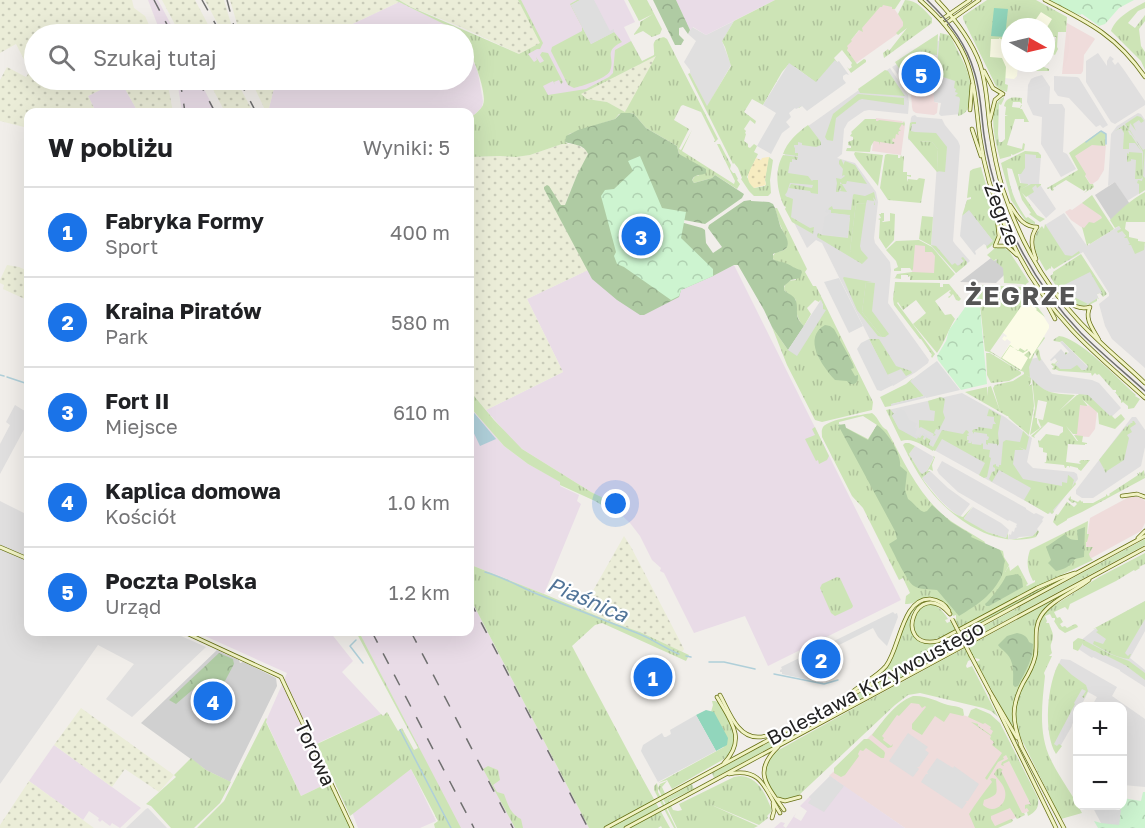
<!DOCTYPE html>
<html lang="pl">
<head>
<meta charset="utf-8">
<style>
	:root { --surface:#fff; --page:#f2f2f2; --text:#202124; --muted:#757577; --line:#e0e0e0; --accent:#1a73e8 }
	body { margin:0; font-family:"Golos Text",sans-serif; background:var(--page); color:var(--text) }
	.controls { position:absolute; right:18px; bottom:18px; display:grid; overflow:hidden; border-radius:12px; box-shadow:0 6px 24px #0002 }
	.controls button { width:54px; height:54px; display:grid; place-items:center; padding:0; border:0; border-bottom:2px solid var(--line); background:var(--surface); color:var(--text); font:30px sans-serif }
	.compass { position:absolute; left:1001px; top:18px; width:54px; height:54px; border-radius:50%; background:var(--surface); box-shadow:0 6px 24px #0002; rotate:98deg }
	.you { position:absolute; left:616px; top:504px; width:21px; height:21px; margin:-15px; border:4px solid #fff; border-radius:50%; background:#1a73e8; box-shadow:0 0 0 9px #1a73e833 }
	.badge { display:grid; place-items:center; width:39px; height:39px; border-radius:50%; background:var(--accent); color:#fff; font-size:20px; font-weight:700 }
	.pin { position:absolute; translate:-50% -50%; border:3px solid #fff; box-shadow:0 2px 6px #0006 }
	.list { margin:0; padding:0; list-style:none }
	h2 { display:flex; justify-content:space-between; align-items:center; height:78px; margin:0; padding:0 24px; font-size:26px }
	h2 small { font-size:20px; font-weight:400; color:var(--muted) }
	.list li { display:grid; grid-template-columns:39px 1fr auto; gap:18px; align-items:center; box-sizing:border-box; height:90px; padding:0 24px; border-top:2px solid var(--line) }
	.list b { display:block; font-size:22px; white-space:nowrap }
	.list p { margin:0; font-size:20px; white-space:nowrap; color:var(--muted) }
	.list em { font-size:20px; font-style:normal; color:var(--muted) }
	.icon { flex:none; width:33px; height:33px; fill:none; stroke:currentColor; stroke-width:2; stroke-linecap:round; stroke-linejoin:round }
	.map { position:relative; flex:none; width:1145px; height:828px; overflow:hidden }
	.search { position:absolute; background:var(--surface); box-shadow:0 6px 24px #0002; left:24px; top:24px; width:450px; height:66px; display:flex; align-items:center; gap:15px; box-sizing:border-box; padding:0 21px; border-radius:33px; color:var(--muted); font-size:22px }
	.panel { position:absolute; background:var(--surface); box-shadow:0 6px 24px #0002; left:24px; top:108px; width:450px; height:528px; border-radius:12px }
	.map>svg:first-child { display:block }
	.residential { fill:#e0dfdf }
	.commercial { fill:#efdcdb }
	.industrial { fill:#e9dce7 }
	.education { fill:#fcfce7 }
	.religious { fill:#d0d0d0 }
	.farmland { fill:url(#farmland-dots) }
	.grass { fill:url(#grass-tufts); fill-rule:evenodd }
	.forest { fill:url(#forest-crowns) }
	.sand { fill:url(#sand-dots) }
	.park { fill:url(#park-crowns) }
	.garden { fill:#cde4b6 }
	.pitch { fill:#91d6bc }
	.parking { fill:#dedede }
	.water { fill:#afcfd9 }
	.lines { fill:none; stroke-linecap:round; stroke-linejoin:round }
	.stream { stroke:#afcfd9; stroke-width:1.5 }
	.secondary-casing { stroke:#656f12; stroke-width:4.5 }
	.secondary { stroke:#f1f3c5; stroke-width:3 }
	.tram { stroke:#707070; stroke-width:1.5 }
	.rail { stroke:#707070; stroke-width:1.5; stroke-dasharray:12 12; stroke-linecap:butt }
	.secondary-bridge-casing { stroke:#656f12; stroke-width:4.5; stroke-linecap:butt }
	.secondary-bridge { stroke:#f1f3c5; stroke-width:3 }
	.labels { text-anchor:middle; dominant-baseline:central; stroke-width:4.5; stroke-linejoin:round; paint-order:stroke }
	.street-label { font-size:20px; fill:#222; stroke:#fff }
	.water-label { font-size:21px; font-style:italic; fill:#517498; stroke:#fff }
	.district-label { font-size:26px; font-weight:bold; letter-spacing:1.5px; fill:#555; stroke:#fff }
</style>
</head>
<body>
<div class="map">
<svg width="1145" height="828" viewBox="0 0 1145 828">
	<defs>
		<pattern id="farmland-dots" width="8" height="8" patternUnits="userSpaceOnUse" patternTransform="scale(1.5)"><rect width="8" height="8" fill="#ebedd8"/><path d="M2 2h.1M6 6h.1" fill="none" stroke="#c9cbb9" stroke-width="1.8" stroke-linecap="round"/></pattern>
		<pattern id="grass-tufts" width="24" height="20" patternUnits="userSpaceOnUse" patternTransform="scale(1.5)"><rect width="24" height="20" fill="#cde4b6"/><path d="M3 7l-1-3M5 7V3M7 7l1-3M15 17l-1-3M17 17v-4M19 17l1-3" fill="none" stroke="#b0c39c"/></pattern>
		<pattern id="forest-crowns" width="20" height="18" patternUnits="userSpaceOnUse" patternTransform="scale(1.5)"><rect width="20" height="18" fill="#afcba3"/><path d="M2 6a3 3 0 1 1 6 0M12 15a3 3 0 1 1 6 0" fill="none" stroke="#96ae8c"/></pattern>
		<pattern id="sand-dots" width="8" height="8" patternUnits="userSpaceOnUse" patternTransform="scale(1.5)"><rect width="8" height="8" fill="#f7ecc1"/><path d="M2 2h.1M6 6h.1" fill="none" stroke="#d3caa6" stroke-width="1.8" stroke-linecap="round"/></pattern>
		<pattern id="park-crowns" width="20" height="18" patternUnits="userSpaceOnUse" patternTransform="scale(1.5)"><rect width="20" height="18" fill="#cdf4d0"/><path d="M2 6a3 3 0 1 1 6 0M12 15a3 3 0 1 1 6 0" fill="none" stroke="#b0d1b2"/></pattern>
	</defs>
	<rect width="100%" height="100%" fill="#f1eeea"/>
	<g class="residential">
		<path d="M734,21l-12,20 9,24 -24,42 -17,-34v-3l-6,-8 12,-21 -8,-7 4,-7 14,8z"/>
		<path d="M945,40l15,25 1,49 -20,2 -2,-2 2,-11 -8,-1v-7l-11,-10 -17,-2 -2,-6 -4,-1 -7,-9 46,-26z"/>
		<path d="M1098,53l9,13v-5l3,-5 4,3 -2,2 3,4 3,-3 6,8 21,31v4l-30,19 -4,-2 -25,-40v-21z"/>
		<path d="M890,68l18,27 1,8 -1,11 -39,-4 -5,1 -16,11 -4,7 -2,25 -5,4 18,5 21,29 2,10 -4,36 1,5 15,19 1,8 -3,33 41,57 -1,3 -12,9 -23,14 -71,-143 -6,-3 -9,8 -22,-43 -4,-42 9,-19 14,-15z"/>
		<path d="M1042,75l8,12 -1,17h13l3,5 -2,43 4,2 9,15 -15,8 -20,-33 1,-27 -9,-2 -6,-13 1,-17 3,-6 4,-2z"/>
		<path d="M1054,76l23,1 2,1 29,47 -5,3 -3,-3 -4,2 -27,-29 -11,-2 -4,-6z"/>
		<path d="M1138,113l3,1 4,6v70l-18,11 -12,-19 -7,4 3,-52 6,-8z"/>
		<path d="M915,115l2,2 25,2 3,6 13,16 2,5 -7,95 2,3 15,17 -14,12 -25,-27 7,-96 -7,-8 -23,-2 3,-22 1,-2z"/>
		<path d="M1025,152h13l3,4 -2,27 17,26 -10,9 -23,-27 -5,-20z"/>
		<path d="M1064,213l23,33 32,-20 18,27 8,-8v123l-33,-29 -7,-13 -6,-22 10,-8v-3l-26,-41 -15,9 -23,-36z"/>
		<path d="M1040,357l12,17 40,6 7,3 22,25 -13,12 -30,-26 -28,-2 -8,-3 -19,-17 8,-13z"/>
		<path d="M962,393l43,24 27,21 -5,24 6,6 41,4 3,2 1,5 -26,35 -2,-1 -1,1 -151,-84 -10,-20z"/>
		<path d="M15,405l13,8v9l-28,52v-30l10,-19 -4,-3z"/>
		<path d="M1132,417h4l9,13v17l-4,19 -48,32h-11l-6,-4v-4z"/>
		<path d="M915,446l19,11 -7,14 -4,3 -3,-2 -11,-18z"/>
		<path d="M942,461l84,47v1l8,5 2,-1 8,4 -2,3 1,1 -6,8 1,1 -5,6 -14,1 -3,2h-8l1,-5 2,1 1,-4 2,1 1,-4 2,-1 -1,-1 1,-2 -8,-4 -1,1 -50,-29 -19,-18 -2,-4z"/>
		<path d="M930,471l18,17 22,16 -10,13 -8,-6 -11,-10 -19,-23z"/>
		<path d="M0,501l28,14v117h144l34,15 -74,70 -26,-18 28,-35 -36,-19 -98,139z"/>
		<path d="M973,507l28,16 8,7 -3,8 -19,-6 -23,-12v-2z"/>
		<path d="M1145,601v30l-15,27 15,12v17l-25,-16v-1l-27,-13 -1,1 -18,-12 21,-17z"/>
		<path d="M1061,659l9,1 47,27 -5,9 33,23v68l-22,-2 -1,-79h-24l-5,-2 4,-7 -9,-5 -7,14h-3l-1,7 -5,12v1l-15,26 -5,-8 3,-72z"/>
		<path d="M148,808l19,20h-41l20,-19z"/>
	</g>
	<g class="commercial">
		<path d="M885,0h3l19,27 -51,36 -11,-16z"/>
		<path d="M1067,23l27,15 1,1 -11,16 -1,16 -2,3h-19z"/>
		<path d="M923,81l11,2 -1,11 1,1v7l4,1 -1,10 -3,2 -18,-2 -3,-2 -1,-4 -1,-13 -6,-11 17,2z"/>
		<path d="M876,118l26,3 3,4 -4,30 -29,-4z"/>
		<path d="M1091,144h15l-2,26 -6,10 -7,5 -18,-29z"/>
		<path d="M1089,198l7,13 8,7 -20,11 -13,-9 -6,-8 5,-3 2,1z"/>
		<path d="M914,244h8l9,5 5,7 -1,17h-23l1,-26z"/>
		<path d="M1074,403l18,3 5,6 -2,17 -6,8 -13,-1 -6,-8z"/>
		<path d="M1129,497h12l4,4v22l-4,8 -53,29 -2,-16 4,-26z"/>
		<path d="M908,699l82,24 43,86 -38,19h-90l-76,-52z"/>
	</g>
	<g class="industrial">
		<path d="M148,0h10l18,34h-15z"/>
		<path d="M518,0h106l11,22 -11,5 18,36 -53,27 -44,8 -26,-44 21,-11z"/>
		<path d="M676,0h99l-69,35 -13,-8 -3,3z"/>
		<path d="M399,2l52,25 10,7h-130z"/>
		<path d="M464,38l14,35 5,28 -1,6 -12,12v-7h-202l8,-32h188z"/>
		<path d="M120,80l18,32h-42l-8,-16z"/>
		<path d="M177,80h22l17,32h-34z"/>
		<path d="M734,265l167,335 -133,66 -23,-50 -51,17 -30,-60 -4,-2 1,-3 -9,-8 -12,-24 -10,-13 -13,-12 2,-5 -28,-14 -69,-43 -9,-8 -27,-31 77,-38 -36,-73 61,-29 4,9 89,11 32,-14z"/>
		<path d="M470,407l34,39 24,18 33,18 -1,4 19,9 -2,6 4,3 -37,90 -73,-29 -1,-3z"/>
		<path d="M470,598l119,230h-129l-101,-196h111z"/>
		<path d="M196,632h134l23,29 -11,11 39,42 -72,33 17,37 -25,12 -35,-75 21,-48z"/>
		<path d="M54,745l87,63 -21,20 -8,-5 -2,3 -8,-6 -2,2 -2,-2 1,-2 -10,-7 -6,9 -54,-39z"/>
		<path d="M411,769l25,52 -16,7h-62l-6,-16z"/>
		<path d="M830,776l75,52h-131l7,-6 4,1 -2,3 3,2 10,-15 -2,4 7,4 6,-10 -7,-5z"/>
	</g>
	<g class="education">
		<path d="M1007,0l46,16 -7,33v-22h-36v36h11v3h-3l-1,10 -3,3 -10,-1 -10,5 -23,-62z"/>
		<path d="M1025,300l15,11 9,14v3l-26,44 -22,-14 10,-16 -4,-3 -2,2 -3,-2 2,-3 2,1 1,-1 -5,-4z"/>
	</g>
	<g class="religious">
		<path d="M1115,182l19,28 -21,13 -18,-28z"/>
		<path d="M991,258l3,3 6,-3 7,14 -11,11 -36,-1z"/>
		<path d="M217,650l22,10 1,3 3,-1 7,3 26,13 1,8 -47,96 -24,-12 -65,-47z"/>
	</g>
	<g class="farmland">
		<path d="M0,0h132l2,8 11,8 8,18h-119v46h86l-32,16 8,16h-68v16l-28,-7v-41l7,-13 19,10 4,-6 -14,-27 -16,9z"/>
		<path d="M162,0h33l18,34h-33z"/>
		<path d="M205,0h19l10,34h-11z"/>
		<path d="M230,0h165l4,2 -68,32h-91z"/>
		<path d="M399,0h119l23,43 -22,11 -58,-27 -50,-20z"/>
		<path d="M658,55l-33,58 -18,-11 -20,-3 -7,-5z"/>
		<path d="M120,80h47l6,32h-35z"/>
		<path d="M208,80h28l17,32h-28z"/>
		<path d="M251,80h25l-8,32h-2z"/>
		<path d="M562,144h14l5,3 7,4v6l-11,18 -12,30h-4l-14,-19 -3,3 44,81 -61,29 36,73 -77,38 -16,-19v-234l30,-1 16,1 14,-2z"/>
		<path d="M7,265l12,2 9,4v25l-1,4 -24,-11 1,-4 -4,-2v-3z"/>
		<path d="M624,536l7,11 53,102 -2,3 -42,-20 -26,-9 -32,-13z"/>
		<path d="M81,708l93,67 -15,17 -34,-23 -13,18 -58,-42z"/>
		<path d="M29,781l65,47h-94v-3z"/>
	</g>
	<g class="grass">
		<path d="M395,0h4l12,7 108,47 21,-11 -22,-43h3l22,43 -3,6h-3l-9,5 6,8 3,-2 -1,-3 4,6 4,-2 -4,-6 2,-3 6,1 15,29 -2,2 -2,-4 -5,2 1,3 -2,-4 -10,5 5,9 38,-6 23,-12 4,-4 2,-23 16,-9 11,20 12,-6c1,-7 -4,-14 6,-17 4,-1 4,-1 7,1l51,100 -3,3h-1l1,-2 -14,-28 -18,-7 -2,1 -7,14 15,9 -10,20 2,1 11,-20 -10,21 52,33 1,-3 -18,-37h3l11,21 -1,4 3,4h2l3,6 -1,1 3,4 -3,5 -22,-14 -3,3 -18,5 -2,-3 4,-5 3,1 -20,-22 -2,-8 -31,-18 -12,-14 -4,-1 -11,1 -4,5 -46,15 -4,8 3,2h-6l-32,11 -14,2 -16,-1 -30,1v-38c3,-4 11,-9 13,-14 5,-14 -13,-54 -19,-67v-4h-3l-11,-7zM656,56l-31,56 -18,-10 -20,-3 -6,-5z"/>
		<path d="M577,0h3l-9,5 20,39 23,-12 8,10c-20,10 -6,15 -12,29 -4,8 -28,15 -36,17l-6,-3 -17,-34 1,-4 30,-16v-4l-12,-23z"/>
		<path d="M628,0h19l15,29 -2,5 -8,3 -9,-6 -9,4v-1l6,-8v-4l13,-8 -14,7z"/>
		<path d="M775,0h126l-6,9h-3v-2l-9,-2 -1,2h-2l-18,21 1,4 -4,-2 -8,10 1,1 -5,5 1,2 -1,2 10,14 7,-5 2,1v2l-15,11 -4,-6 2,2 3,-2 -1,-2 1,-2 -10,-13 -8,8 3,4 -30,40 -8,6 -2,-2 18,-24 -20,-15 -7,-2 -6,7 -19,33 -11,-6 -8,13 12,9 -1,3 -5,-4 -6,9 2,2 -1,2 1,1 -2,7 4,3v3l2,1 4,-4 3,2 -3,6 4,2 -11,23 7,11 11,-2 1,-2 -1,-4 3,-21 1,-2 4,3 -3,20 1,13 -3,3h-14l-5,-5 -8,-12 1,-1 -4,-10 -4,-5 -1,1 -45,-90 2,-1 17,33 24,-40 -6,-19 -3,-6 12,-20z"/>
		<path d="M905,0c12,0 19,10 27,18v5l-48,35 -1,-5 5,-4 1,2 18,-23 -9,7 -2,-2 7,-7v-4l-5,-8z"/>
		<path d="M987,0h49l31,17 -1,15h-8l-1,15 1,2h3h-3l-3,6 -2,-1 3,-17h-6l-1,25 -1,2 -4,1v2l5,2v2h-12l-4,-2 1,-4h5l1,-2h6v-34l6,-10 -11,-7 -7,10 8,5h-32v13h-5l-2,9v-9l-4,-2v1h-8l-1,18 12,1 4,9 -1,17 3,1 -1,7 -6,-2 -5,-4 -33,-67v-3z"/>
		<path d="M1145,2v6l-7,3 -10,12 7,5 10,-13v6l-6,8 2,17 4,6v18l-4,-9 -30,-30c5,-14 21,-22 34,-29z"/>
		<path d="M940,33l9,2 2,2c6,14 17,30 19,45 1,7 -1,14 -1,20 -1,8 -3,12 -11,14l2,-17 -1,-2 -4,-1 3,-3 -3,-1 1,-3 -2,-1 1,-7 -15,-5 -1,2h-3z"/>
		<path d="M938,34l-1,21 -16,-2 -6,6 1,4 4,2 -13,-2 -1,8 8,1 -1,3 -11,-2 -7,-11z"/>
		<path d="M885,70l3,1 17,25 -45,-3 -2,-4z"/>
		<path d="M1004,97v2l-3,6 -2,-1 -1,30 1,8h3l3,-3v-23h3l-3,-1 1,-8 -2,-1c2,-10 10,-9 18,-8v6l-2,-2h-7l-1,5 8,1 1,-3h1l-2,4h2l7,13h-5v-3h-9l-8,26 15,4 1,-6 2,1 -1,6 -11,5 -2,-1v2l-11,3c-4,-16 -15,-53 4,-62z"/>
		<path d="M1137,116l4,1 3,4 -3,2 -2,-3 -6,4 3,7 -6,-8 -1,7 14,20 2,-1 -2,27 2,2v12l-6,4v-10l-2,-1 1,-3 4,1 1,-4 -2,2h-6l1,-19 -5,-1v2l-4,1v-9l2,1v-2l13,1v23l1,-24 -13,-22 -2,1 2,4h1l11,17 -7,-9h-6v6h-6l1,-16 -3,-5 -6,3 9,-6 5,5 -4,-6z"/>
		<path d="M865,119h11v2h2l1,-1 24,3 1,-2 1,3 -1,2 -2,-2 -3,5 2,2h-2l-1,2 1,2 -3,-1 -1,5 -2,-1 -1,3 3,2 -2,1 -13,-2 -1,3v-3l-5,-1 -3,5 -1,6 -24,-1 1,-3h4v-2l-3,-1v-3l5,-2v-3l-3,-1 2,-3 -1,-1z"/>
		<path d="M912,122h4v2h-4l-1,7 4,1v1l4,3v5l13,1 6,7 -1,22 2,1h-2l-29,-34 2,-15z"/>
		<path d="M808,125l13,17v3l-5,2 -14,-2v-2l-4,-1v3h-4v2l1,1v5h3v3l-15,-2c4,-12 14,-21 25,-29z"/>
		<path d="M1100,131l6,3 -1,12 -13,-1 -17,11 11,18 -1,2 5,8h3l1,3 -4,3 -1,-1v1l-5,3 3,-3 -1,-1 -2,2 -18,-11 -13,8 1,2 -2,1 -2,-3 -2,1 -1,-1 31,-18 -9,-17z"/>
		<path d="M1025,151l13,1 3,3v3h-5v-3l-11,-1v14l-4,6h-3l2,9 8,1v1l-7,4 10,-5h10v1l-4,3 -1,-3 -4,3 2,4 -8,5 -4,-4 15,22 8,4 -5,3 -11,-8 2,-1 -9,-13 -10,-31 -5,-1c3,21 7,33 19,50l2,-1 7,5v2l-8,-1 -16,-23 -10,-37z"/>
		<path d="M855,152l28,3 -5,31 -22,-28 -2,-4z"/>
		<path d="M887,154l11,1v3h2l1,-3 1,2 2,-1 -1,16h4v3h4v2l-4,-1v6l1,-3 9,1 2,-2 6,1 -4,24 -33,-3 -8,-12 5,-33z"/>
		<path d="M783,155l15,2 -1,3 -5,-1v3h-2l-2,11 20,3 4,5 1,-1h5v14l-7,-1 -1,-2 -21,-3 2,-4 21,4 1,-3 -23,-2 -3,9 -2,3 2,2h1l5,2 -2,18 19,11 4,-1 -1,7 -21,-12 -7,-13 1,-2 -2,-1c-7,-15 -10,-36 -1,-51z"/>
		<path d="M841,159l2,4v2l2,-4 10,4 12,19 -20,-3 -1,3h-4l-2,-2v2h2l5,8 -7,-1 1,-2 -1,-1 -1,4h-3l1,-9 -1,-5 5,1 4,-3 -1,-1 -2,1 1,-7 -4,-5v-3z"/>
		<path d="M981,167c4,17 19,56 15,72 -1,5 -5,7 -9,10l-1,-4 6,-5 -23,-29 -7,5 5,-16 4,-1v-2l-4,1 3,-27 3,-2z"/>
		<path d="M874,192l2,9 -3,-4 2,8h-1v-4l-7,-1 -1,4 -10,-1 -6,48 13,12 -1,1 -45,-27 1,-4 4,2 26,3 2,-20 -2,-1 -1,-2 -16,-2v-3h-3l1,-2 3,-2 1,3 18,1 2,-15 1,-1 11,2z"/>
		<path d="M1145,192v30h-19l-1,7 4,3v5l9,2v2l7,1 -1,8 -9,4 -4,-9h-3l2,-1 -3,-6h-3l2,-2 -4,-5 -4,2 -1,-2 4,-2 -2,-3 -4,2 -5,-8c12,-12 21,-20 35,-28z"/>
		<path d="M1092,195l22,34 -24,15 -1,-1 -2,3 -5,-19 2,1 5,-6 5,1 8,-5 -1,-2 -19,-13z"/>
		<path d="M775,208h2l30,61 -2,3 8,14h3l57,116 -1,8 -50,12 -7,-2 -28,-55 -15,-38 16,23 35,-41 -1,-2 1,-2 -3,-5 -1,2 -4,-2 -8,8 4,6 -7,12c-8,-7 -8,-16 -8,-26l-12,-10c0,-7 5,-10 12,-10l-2,-12 -13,-6h-5l-4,-5 4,-5c17,-2 11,-12 6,-23 -3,-6 -5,-14 -7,-21z"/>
		<path d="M881,213h3v8h-2l1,1 7,-1v-8l5,1 -1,26 -8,9 -7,-11 1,-18 -2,-1 3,-1 -2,-4h2z"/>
		<path d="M922,216l11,1 -2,28 5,1 16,19 3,-2 3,3 6,-5 -3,-3 2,-1 4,5v2l-11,9 -24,-27 -13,-7z"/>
		<path d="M1045,224l20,31 7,1 7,-5 1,2 -26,16 -3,-3v3l-1,-1 -4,3c-9,-15 -19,-31 -4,-45l2,3z"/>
		<path d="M919,240l13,7 23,27 -6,6h-39v-4l-2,1v-2h-7v4l-8,-1h2l2,-4 15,-2 22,1 1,-17 -3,-4h-7v-6l-10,-1 -2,24 -1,2 -2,-3h-9v3h-7v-2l4,-2 -2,-6 -10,-11 10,-9z"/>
		<path d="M995,248h9l5,3 20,31 -3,2v2l-3,-2 -19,-1 -1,-15 -7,-6 1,-2 -1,-1 -2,2 -7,-6z"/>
		<path d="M1081,254l26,40 -4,3 -3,-4 -4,1 3,5 -2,-1v3l-8,4 -1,-1 -4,2c-15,-2 -27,-17 -34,-30l3,-2v-2z"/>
		<path d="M844,277l28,5h-6l-4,30 20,25 -4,-1 -21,-26 -14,-32z"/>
		<path d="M895,282l45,1v4h3v-3h6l12,15 -2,2 -3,-1 -3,-6 -4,4 -1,-1 3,-2 -2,-3 2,-1 -1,-1 -15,11 10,14 6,-1 4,5c-7,11 -10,23 -18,34l-24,-29 13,-11 -10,-13 -13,10 -5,-8 -1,1 38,51 -3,4 -1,-2 1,-1 -11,-16h-1l-26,-34 -1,-6z"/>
		<path d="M978,285l45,2 1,1 -5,3 6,3v-3h1l19,26 -9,-7 1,-1 -6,-5v-2h-2l1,2 -5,-3 -35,50 11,7 9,-13 8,6 2,-3 5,3 2,-2 1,1 -5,3 -13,-7 -8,12 19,12 7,-12 -4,-3 5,-4 2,3 -2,4 1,1 14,-22 1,1 -8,11 2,1 2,10 -2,1 -4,-9 -6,15 1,10 -4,-2 5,3v4l-2,4 3,-2 2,22 -5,29 -20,-17 -1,-2h-1l-42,-24 22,-5v9l1,-9 3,-1 9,25 -7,-23 2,-3 18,-4 11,-7v-2c-13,-4 -27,-19 -39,-21z"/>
		<path d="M1059,336c21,2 60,44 77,59l-1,1 5,3 -6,9 -6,1v-3l-5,-4 -2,1v-3l-6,-8h1v-2h-3l-14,-16 -2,1 -2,-2 -3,3 -1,-3 -32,-2 -4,-2 -1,1 -2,-1 2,-2 -3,-3 2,-1 1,1 11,-10v-1l1,-1 2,1 -13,11h22l5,6h3l3,-4 -26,-25 -2,1 -6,-1 -1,-1z"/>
		<path d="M869,339h10l17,27 15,5 1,2 -6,3 -5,-7 -14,6z"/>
		<path d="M986,353h4l31,19v2l-12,7 -18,2 -4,-8z"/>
		<path d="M913,378l-2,3 13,15 -32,8 -1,2 -6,1 -5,-10 26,-13z"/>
		<path d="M1032,379c15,16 22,14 43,16l-16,16 18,-16h2l-1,-1 10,1 22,21 1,-1 4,4 6,-5 4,5 -10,10 -16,-5 -1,-11 -16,-14 5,6v1l-7,-1 -3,29h-4l-7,-8 11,15h4h-3l-4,-6 9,1 -1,6 5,1v1h-2v1l-17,-1 -2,18 15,2 -2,-2 2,-2h3v1l1,-1h5l-9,11 -3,-2v-1l-8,-2 -1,2v-2h-2l-1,2h-1l-1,-3 -20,-2 2,-1 1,-9 -4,-1v-4l-4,-1 -1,-7 2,1 6,-7 13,2 1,-2 3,-2v-5l-15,-5 -14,14 1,2 -4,-2 14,-12 -4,3 -3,-8 5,1 4,-18 -9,-2 -3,18h2v5l3,5 -10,7 5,-27z"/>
		<path d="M470,391l24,29 28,29 69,43 29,14 1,3 -4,3 6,6 -28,-17 -35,-16v-3l-32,-18 -24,-18 -34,-39z"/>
		<path d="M941,397l4,2 -2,13 2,6 -6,12 -3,-1 -2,4 2,2 -3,1 1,-2 -13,-7 -2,1v-8l15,1 1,-10 -5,-1 -2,-9z"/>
		<path d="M890,409l4,5 -2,2 7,13 21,9 2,-3 2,1 -1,3 2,1 1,-3 5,3 -2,4 4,3 9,-17 21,4 3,-4 2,1 1,2 -2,1 2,2h-2v4h2l-1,3h3v-2l1,3 9,1 1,-2 1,1v5l7,1 -1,7 2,1 -4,19 -3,1 -5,-3 6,-12 -43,-24 -7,12 -2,-1v1c-10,-5 -20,-14 -32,-10l-15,-31z"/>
		<path d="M989,409l12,7 -3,17 1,11 -2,2v-2l-9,-1v2l-2,-1v-4h2l1,-3 -2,-1v-2l-13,-2v2l-2,-3 2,-2h4v-2l14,2 1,-5h3l-2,-3v-4l-7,-1z"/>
		<path d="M872,413c7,5 8,14 15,17 16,30 29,60 54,83 13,12 29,19 44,29l-1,2 19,7 1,6 5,8 -4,7 4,-6 1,5 8,-6 10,19 -2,1 1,1 8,-4v-2l-2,1c-6,-12 -7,-19 -3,-31l58,-29 -1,13h2l-2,8h-1v5h7l-4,7 1,3 3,3 -51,24 -102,54c-48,15 -20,-65 8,-19l-3,1 2,3 9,-4v-4l-3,1c-7,-12 -19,-24 -34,-16 -6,3 -7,4 -14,4l1,-8 4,-3 -7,-15 -4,2 -36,-72 -11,-12 -30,-59c0,-4 -1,-6 1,-10 6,-8 39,-12 49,-14zM863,416l14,9 -9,14 -29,-15v-2z"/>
		<path d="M1132,421h2l2,3 -6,4 2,4 -5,3 2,3 -5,22 -17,11 -1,2 -2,-3 1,-2 -1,1 -5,-9 27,-34 2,1v-2l3,-1 -1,-1h2l1,-1z"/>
		<path d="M815,427l14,29 -2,4 -8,4 -1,-4 -2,1 -11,-22 10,-4 -3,-6z"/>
		<path d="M1023,431l6,6 -3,13 -7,-3 5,3h-9l-2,14 10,15 39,7v-4l5,1 1,-8 3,2 3,3 -2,7 3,-5 1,2 -23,26 1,2 -2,2 -2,-2 -2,2 -24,-14 7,-12 -32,-18 -7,12 -3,-3 3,-7 3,-1v-3l-2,-1v-2l3,-1v2l3,1v-2h2l2,-23 3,-2 14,2z"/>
		<path d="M905,443h4l6,3 -6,8 11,18 2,2 5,-3 7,-13 -1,-2 2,1 -3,8 1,6 -4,-2 -1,2h2l-8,7c8,12 28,37 41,39l10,-11 -9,12v1l23,13 19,6 2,-5v6c8,1 16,-2 25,-3l5,-6 1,2 -3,5c-40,12 -83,-17 -107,-48 -11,-14 -18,-28 -26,-44z"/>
		<path d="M1144,470l1,8 -63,34 -15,7v1l-10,6 -4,-4 3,-8 2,1 9,-13 -1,-1 8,6 3,-3 -2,-2 -3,1 -4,-4 3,-3v3l7,3 2,-2 2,2 1,-1v2h10l13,-7v-2l2,2 2,-1 -1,-1 29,-19 -1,-2 2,1v-2l2,1z"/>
		<path d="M1145,539v6l-431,233 -2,-5z"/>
		<path d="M1145,553v11l-6,3 1,1 -5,3 -1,-1 -18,11 -46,23 -2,6 -3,-3 -11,5 3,6 3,-1 3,5 -3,2 2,3 3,-1 2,2 8,-4 2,1 1,2 -13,6 -6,-4 -5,-8 1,-1v-2h-3l-2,-4 -5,2 2,5 -1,2h3c1,4 4,9 4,13 -1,10 -4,6 -1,17l-3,3h3l-8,17 1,3c-3,28 -7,58 6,84 9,19 23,36 31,53l-21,6 -45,-91 -1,-18 2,-10 20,-44 3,-34 5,-10 10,-7 44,-28z"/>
		<path d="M470,562l1,3 73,29 70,29 26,9 49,23 -3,6 -84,-38 -7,2 -23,21 68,128 30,54h-8l-1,-2 -3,2h-69l-119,-230z"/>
		<path d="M837,577l3,1 13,28 -1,2 -17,8 -4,-3 -11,-25 2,-4z"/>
		<path d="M1063,578l-203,110c10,-7 22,-13 29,-24 14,-19 14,-68 46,-62 -41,0 -27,56 9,38l97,-52z"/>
		<path d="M1072,590l-22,14 -11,13 -5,41 -16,33 -5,14 -1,12 1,11 -37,-66 4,-2 -1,-1 -4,-1 -7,3 -2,5 1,2 5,-2 26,51 -7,-6 -8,-3 -63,-15 -12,2 -13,10 -97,91c-5,2 -9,5 -14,4 -11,-2 -20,-21 -18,-31 1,-7 4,-12 9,-17l92,-51z"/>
		<path d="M1145,601v18l-20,34 3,3 2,-2h1l-2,5c-13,-1 -25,-9 -36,-15l1,-3 9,3 3,-5 -10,-7 2,-1 -2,-3 -3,1z"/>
		<path d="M356,632h3l102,196h-26l-1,-4 4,-3 -27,-52 -61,47 -33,-72 64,-30 2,2 4,-4 11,19 4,-3 12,22 4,-2z"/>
		<path d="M1078,638l4,1 28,15 19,7 16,12v7l-20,-15 -20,-10 -1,1 -9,-5h-1l-11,-6v-2l-5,8 -5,-2v-7z"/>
		<path d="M1059,663l13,12 14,10 2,6 -4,7 -2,-1 4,-6 -4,-2 -8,14 1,1 -21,40 3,2 2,-2 3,2 -6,8c-13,-21 -9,-70 3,-91z"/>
		<path d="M712,701h3l5,2 15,30 -1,14 -6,9 -4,3 -52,30 -5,-9 -9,3 66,-36 -13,-35 2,-7z"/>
		<path d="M976,708l14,6 10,9 38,75c1,9 -1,13 -10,18l-1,-4 2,-1 -2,-3 -2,1v-4l4,-1 2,1 -22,-44 -6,3 1,2 -3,-1 1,-3 6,-3 -2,-4 -3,2 1,2 -6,3 -11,18 -2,-2 17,-25 -10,-8 2,-3 -4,-3 1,-3 -20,-14 7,2v2l13,9 2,-4 -3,-2 1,-2 -6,-4 -2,1 -15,-7 3,-7z"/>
		<path d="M266,718l1,1 -1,3 35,74 25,-12 -12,-26h2l35,70h-154l27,-27z"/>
		<path d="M191,758l15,12 25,12 -11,21 -26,25h-23l-20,-22 -5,-2 30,-27 -2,-2z"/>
		<path d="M488,766l10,4 2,10 -7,5 4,7 7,2c4,11 6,19 17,25l2,9h-8l-32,-59z"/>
		<path d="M1000,768l3,2 -2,1 21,42h2l1,2 -8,4 -7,-11 -19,8v3l4,7 16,-7 2,1 -1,2 -14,6h-23l-6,-14c7,-11 15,-22 23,-32l-2,-3 2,-1 4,1c1,16 3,15 -12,21l-1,5c10,10 25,0 22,-14 -1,-6 -7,-12 -11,-17l3,-5z"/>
		<path d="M740,776c18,1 25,17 31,32v4l-4,4 1,2 -9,7 -52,-22 51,23 -4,2h-77l-19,-40v4l18,36h-2l-20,-38v-4l3,-3 1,5 2,-4 7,-3 -5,6 5,11 25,-14 2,5 -25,12 4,9 5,1 4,-1 -3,-6 55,-27z"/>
	</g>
	<g class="forest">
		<path d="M653,0h23l14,30 -2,4 -5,-7 -4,1v7l5,5 -3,5h-6z"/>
		<path d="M621,113h9l4,1 12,14 31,18 2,8 27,15v4c-5,3 -11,0 -14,7l2,3 18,-5 3,-3 29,19 -2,4 -37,26 -21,-4v3l18,5 3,2 1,13 7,10 9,-6 -14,-19 1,-3 35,-24 7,-1v1l18,1 4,2c4,7 5,16 8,24 3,5 9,13 6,19 -2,4 -10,5 -14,7v5c4,3 8,2 12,4 6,2 10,6 16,7l1,2 -2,6 -9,2 -7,6v4c4,4 10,5 12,11 3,10 -3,15 8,25l-16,24 -16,-23 -8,-17 -26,-45h-4l-21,11 -32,14 -2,7 -35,18h-4l-23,-15 -25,-21 -48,-90v-2l3,-2 2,1 12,19h4l12,-30 11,-21c-4,-10 -14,-9 -23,-12l1,-6 12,-6 37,-11z"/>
		<path d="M825,325l5,1 4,3 19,35 1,4 -3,1 4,7 3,-1c0,5 0,7 -4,9h-4l-3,-3 -12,-1c-13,-14 -33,-42 -10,-55z"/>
		<path d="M845,424l1,4 22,12 9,-15c10,6 25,30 23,41l7,6 -2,18 3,9c6,4 10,11 16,13l3,-1 5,-6 19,17 21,13 -1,2 29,13 5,11c-2,5 -1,10 -3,14 -9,20 -25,30 -43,41l-22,-26c-7,-1 -17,0 -23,-4 -7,-4 -20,-33 -25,-42l8,-5 -2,-8 -57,-106z"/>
		<path d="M1085,527l-1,30 -9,2c-5,8 -11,10 -19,12l-8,-8 3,-3 -5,-13 19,-13c3,5 7,6 13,6l-1,-10z"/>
		<path d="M1018,574l4,5 1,8 -34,19h-3l-1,-2c7,-6 17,-20 21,-28z"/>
		<path d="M1017,633c6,1 10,3 12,9l4,2c0,16 -8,28 -15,42l-3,1 -2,-2c0,-12 2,-24 -8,-33 -3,-3 -5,-4 -7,-7l9,-9z"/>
		<path d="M219,653l14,6 1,5 -9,17 -8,5h-20l-21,18 -7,-4z"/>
	</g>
	<path class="sand" d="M768,157h1l-4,23 1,5 -12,3c-12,-10 -3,-18 2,-30l5,2 1,-2z"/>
	<g class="park">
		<path d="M1049,0h85l-15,8 -14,16 -6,2 -17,-12 -2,1 -6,-2z"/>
		<path d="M640,156l22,52 24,4 -5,26 32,31v7l-32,14 -2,6 -8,4 -47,-33 -7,-3 -3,-8 2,-4 -15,-56 4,-6 9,-1 19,-18 -5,-10z"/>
		<path d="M978,286l9,98 -26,6 -23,-30 -1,-4 9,-15 3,-11 22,-31z"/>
		<path d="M1143,792h2v36h-47l-4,-7 7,2 20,-13h-1l1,-4h1l1,-8 18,3z"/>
	</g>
	<g class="garden">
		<path d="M858,94l46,4v7l-42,-6 -3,1 -23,18 -3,23 -6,-1 -2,-3 8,-23z"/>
		<path d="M915,132l21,1 11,14 -2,25 -8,-1 1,-22 -6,-7 -13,-1v-5h-6v-3h2z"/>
		<path d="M856,203l10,1 -6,42 1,4 7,8 -5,5 -9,-5 -4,-7z"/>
		<path d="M866,282l9,1 -3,28 17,23 -4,3h-3l-20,-25z"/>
		<path d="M913,696c13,-1 23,5 35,9 5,1 10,1 15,4l1,6 -1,1 -13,-3 -6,9 -9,-6 -13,19 -10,-6v-5l14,-17 -1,-1 -3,2 -3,-4 -8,-1 -12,13 -2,-1 -15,21 2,2 -1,2 8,6 2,-2 -1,3 -4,1 -16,-13c11,-14 23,-32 41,-39z"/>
		<path d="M864,739h5l15,12 1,2 -1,5h-3l-15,-10 -3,3 -3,-1 -2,4 1,2 -14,19 -4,2 -7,-4v-5z"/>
	</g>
	<g class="pitch">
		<path d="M994,8l14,1 -3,28 -14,-1z"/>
		<path d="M706,710l8,2 14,26 -1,7 -11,6 -20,-36z"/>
	</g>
	<g class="parking">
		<path d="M580,0h14l16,31 4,-2v3l-23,12 -20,-39z"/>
		<path d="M835,60l2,2 2,-1 10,14 -3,-1 -3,2v3l3,4 -39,28 -5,-5 -6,3 -1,-1 -6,5 2,4 -5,5 4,5 -8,6 -11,21 -14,-8 19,-33 -13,-8 26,-42 27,19z"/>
		<path d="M826,209l5,1v3l19,2 -3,22 -25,-3 3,-17 5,-4 -5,-1z"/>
		<path d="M969,210l24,31 -6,5 -3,-2 -9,7 1,3 -1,1 -15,-19 2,-20z"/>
		<path d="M1090,272l12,21 -1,1 -1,-1 -3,1 1,4 -10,6 -12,-6 -12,-13z"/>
		<path d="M839,278l24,48 -14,7 -25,-51z"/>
		<path d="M821,300l2,5v4l3,1 -29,46 -9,-6z"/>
		<path d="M869,339l24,46 -12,6 -4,-1 -20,-41 4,-6z"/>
		<path d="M1062,341l26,26 -3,3h-3l-5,-5 -6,4h-11l-5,-5 3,-2 -3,-4 -4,3 -1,-1 11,-11 5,6 3,-3 -9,-10z"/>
		<path d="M937,361l23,29 -34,8 -1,-1v1l-34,8v-2l33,-8 -14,-15z"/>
		<path d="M901,409l1,1h2l5,10 8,4 -2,4 2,1 -2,6 3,2 2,-3 2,1 1,-2 9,5 -1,2 2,1 -2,5 -2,-2 2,-4 -9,-5 -2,3 -2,-1 -1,2 -18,-10 -7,-14 4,-2v-2z"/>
		<path d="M893,612l2,2 2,-1 1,4 -11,29 -9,-9 -5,-9 -62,31 12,24 -41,-9v-2h-2v-2l2,-1 -1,-2z"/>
		<path d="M696,715l20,36 -58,31 -17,-31 2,-6 19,-12 2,4h2l5,-3 -1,-4z"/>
		<path d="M908,733l20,14 -3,3 4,3 -10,14h-2l2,2 -6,8 -24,-16z"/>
		<path d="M937,758l16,10 1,-2 25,18 -11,17h-3l2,1 -5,7 -41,-27 5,-8h2l-1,-2z"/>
		<path d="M830,776l14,10 -20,26 -16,-9 3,-4 -2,-2z"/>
		<path d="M1092,806l29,4 -2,15 -18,-2z"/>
	</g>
	<path class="water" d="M470,408l26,31 -16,7 -10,-21z"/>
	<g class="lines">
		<g class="stream">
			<path d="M1086,142l15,-11 5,3v10"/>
			<path d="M0,375l4,1"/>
			<path d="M7,377l21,7"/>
			<path d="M485,572c18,5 35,15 52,22 33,13 67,26 100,39 14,5 27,15 42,21"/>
			<path d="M356,640l-6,6 13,17"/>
			<path d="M686,656l5,1"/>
			<path d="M709,662h15l31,7"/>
			<path d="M774,674l50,10 14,-4"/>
			<path d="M400,730l51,98"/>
		</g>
		<g class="secondary-casing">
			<g id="secondary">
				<path d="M920,0c19,17 35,34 45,57 11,26 11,53 15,81 4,28 12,57 23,83 16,40 39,77 68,108 23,25 49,46 74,69"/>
				<path d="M937,0c18,19 34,39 43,64 7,21 7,42 10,64 3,21 7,42 13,62 16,48 41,94 75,130 21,23 45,42 67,63"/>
				<path d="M1045,0c43,22 72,36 100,77"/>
				<path d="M941,20l29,-20"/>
				<path d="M945,24l34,-24"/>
				<path d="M984,71l9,17 10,6"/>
				<path d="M970,110l2,-25"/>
				<path d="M990,120l5,-20 6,-5"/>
				<path d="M972,129l9,27"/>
				<path d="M1010,205c7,10 12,22 27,22 -8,11 -5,21 -1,32"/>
				<path d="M995,246l4,-10 -3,-28"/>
				<path d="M997,246h10l10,9"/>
				<path d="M1059,295c10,7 18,16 31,12 -6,12 3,22 9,33"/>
				<path d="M1044,298l11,21"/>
				<path d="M1122,496l15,-2 8,3"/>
				<path d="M1138,538l7,-7"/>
				<path d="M0,547l28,12"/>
				<path d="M950,614c-34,-39 -59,37 -12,27l99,-53 23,-10 15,-5"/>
				<path d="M184,632l93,43 4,2 71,151"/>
				<path d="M971,656l19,36 27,46"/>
				<path d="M720,695c9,16 17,43 39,42 6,0 13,-3 19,-3"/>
				<path d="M849,695c11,-11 27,-17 37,-29 14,-18 16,-68 44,-67 8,1 15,5 19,12"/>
				<path d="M717,697c14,24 30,42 7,66"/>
				<path d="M992,697l64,131"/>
				<path d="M1020,744l44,84"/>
				<path d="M1021,745c-9,-24 -10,-39 2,-62 5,-8 10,-17 12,-26 3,-13 -2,-29 6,-41 9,-15 34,-25 48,-36"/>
				<path d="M778,747c-26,25 -11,38 6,63"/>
				<path d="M729,774c33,-7 36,15 51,39"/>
				<path d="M778,799l7,2 15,-4"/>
				<path d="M772,818l2,-7 -1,-8"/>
				<path d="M606,828l539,-292"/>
				<path d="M626,828l519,-280"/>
			</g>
		</g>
		<use href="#secondary" class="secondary"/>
		<path class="tram" d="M927,0c21,20 39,43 47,71 7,21 7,42 10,64 3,22 9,45 16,66 17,49 45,94 81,132 20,20 43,39 64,58"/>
		<g class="rail">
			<path d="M154,0l18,34"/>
			<path d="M202,0l19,34"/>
			<path d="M227,0l9,34"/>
			<path d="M180,80l5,32"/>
			<path d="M198,80l17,32"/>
			<path d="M239,80l17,32"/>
			<path d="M470,601l118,227"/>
			<path d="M372,632l102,196"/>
			<path d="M411,632l102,196"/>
		</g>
		<g class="secondary-bridge-casing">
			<path id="secondary-bridge" d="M952,619l19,37"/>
		</g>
		<use href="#secondary-bridge" class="secondary-bridge"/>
	</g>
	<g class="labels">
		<g class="street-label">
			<text transform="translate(1003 214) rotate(69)">Żegrze</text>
			<text transform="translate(875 682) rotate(-28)">Bolesława Krzywoustego</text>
			<text transform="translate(316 753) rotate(65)">Torowa</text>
		</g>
		<g class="water-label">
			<text transform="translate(588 599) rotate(23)">Piaśnica</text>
		</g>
		<g class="district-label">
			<text x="1021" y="295">ŻEGRZE</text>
		</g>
	</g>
</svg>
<div class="controls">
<button>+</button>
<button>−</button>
</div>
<svg class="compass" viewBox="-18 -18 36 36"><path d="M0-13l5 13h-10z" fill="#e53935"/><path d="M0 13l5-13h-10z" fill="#757577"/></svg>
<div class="you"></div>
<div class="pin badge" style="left:653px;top:677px">1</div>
<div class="pin badge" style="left:821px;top:659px">2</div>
<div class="pin badge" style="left:641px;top:236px">3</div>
<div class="pin badge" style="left:213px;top:701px">4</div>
<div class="pin badge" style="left:921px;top:74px">5</div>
<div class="search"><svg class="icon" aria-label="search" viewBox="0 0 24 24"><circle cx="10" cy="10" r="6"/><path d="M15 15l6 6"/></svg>Szukaj tutaj</div>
<section class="panel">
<h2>W pobliżu<small>Wyniki: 5</small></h2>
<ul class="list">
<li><span class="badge">1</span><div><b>Fabryka Formy</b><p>Sport</p></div><em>400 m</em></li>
<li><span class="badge">2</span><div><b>Kraina Piratów</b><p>Park</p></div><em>580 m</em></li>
<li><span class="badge">3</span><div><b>Fort II</b><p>Miejsce</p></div><em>610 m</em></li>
<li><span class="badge">4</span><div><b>Kaplica domowa</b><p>Kościół</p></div><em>1.0 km</em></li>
<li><span class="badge">5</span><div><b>Poczta Polska</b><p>Urząd</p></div><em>1.2 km</em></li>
</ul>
</section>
</div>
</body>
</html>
